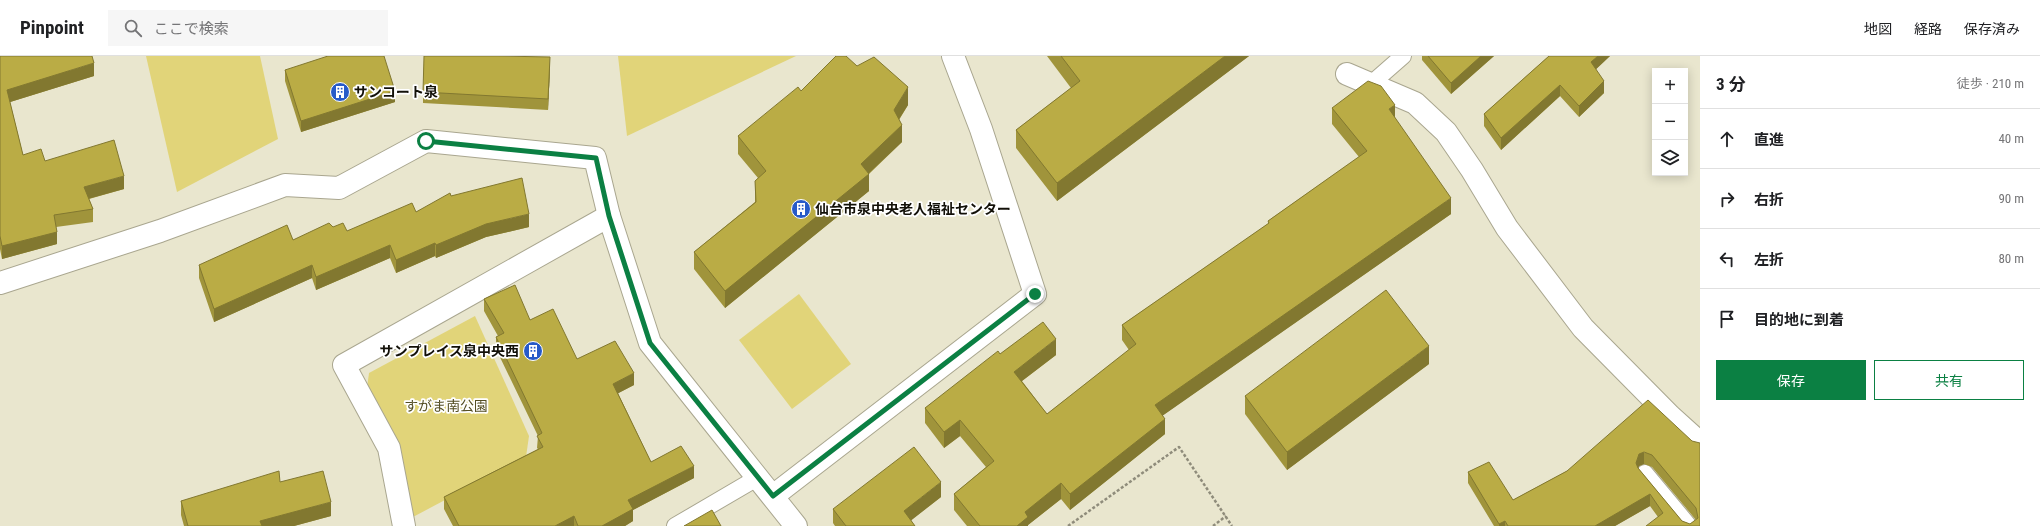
<!DOCTYPE html>
<html lang="ja">
<head>
<meta charset="utf-8">
<style>
	:root { --surface:#fff; --page:#f6f6f6; --text:#202124; --muted:#757577; --line:#e0e0e0; --accent:#0b8043 }
	body { margin:0; font-family:"Roboto Condensed","Noto Sans JP",sans-serif; background:var(--page); color:var(--text) }
	.controls { position:absolute; right:12px; top:12px; display:grid; overflow:hidden; border-radius:0px; box-shadow:0 2px 10px #0003 }
	.controls button { width:36px; height:36px; display:grid; place-items:center; padding:0; border:0; border-bottom:1px solid var(--line); background:var(--surface); color:var(--text); font:20px sans-serif }
	.stop { position:absolute; width:12px; height:12px; margin:-9px; border:3px solid #0b8043; border-radius:50%; background:#fff }
	.stop.end { background:#0b8043; border-color:#fff; box-shadow:0 1px 4px #0008 }
	.list { margin:0; padding:0; list-style:none }
	h2 { display:flex; justify-content:space-between; align-items:center; height:52px; margin:0; padding:0 16px; font-size:17px }
	h2 small { font-size:13px; font-weight:400; color:var(--muted) }
	.list li { display:grid; grid-template-columns:26px 1fr auto; gap:12px; align-items:center; box-sizing:border-box; height:60px; padding:0 16px; border-top:1px solid var(--line) }
	.list b { display:block; font-size:15px; white-space:nowrap }
	.list em { font-size:13px; font-style:normal; color:var(--muted) }
	.actions { display:flex; gap:8px; padding:12px 16px }
	.actions a { flex:1; padding:9px 0; border:1px solid var(--accent); border-radius:0px; text-align:center; font-size:14px; color:var(--accent) }
	.actions .main { background:var(--accent); color:#fff }
	.icon { flex:none; width:22px; height:22px; fill:none; stroke:currentColor; stroke-width:2; stroke-linecap:round; stroke-linejoin:round }
	.map { position:relative; flex:none; width:1700px; height:470px; overflow:hidden }
	header { display:flex; align-items:center; gap:24px; box-sizing:border-box; height:56px; padding:0 20px; background:var(--surface); border-bottom:1px solid var(--line) }
	header strong { font-size:19px }
	nav { display:flex; gap:22px; margin-inline-start:auto; font-size:14px }
	.search { width:280px; height:36px; background:var(--page); display:flex; align-items:center; gap:10px; box-sizing:border-box; padding:0 14px; border-radius:0px; color:var(--muted); font-size:15px }
	main { display:flex }
	aside { flex:1; background:var(--surface) }
	.map>svg:first-child { display:block }
	.green { fill:#e1d479 }
	.lines { fill:none; stroke-linecap:round; stroke-linejoin:round }
	.lane-casing { stroke:#a9a68f; stroke-width:18 }
	.street-casing { stroke:#a9a68f; stroke-width:24 }
	.path { stroke:#8f8c7b; stroke-width:2.5; stroke-dasharray:3 2; stroke-linecap:butt }
	.lane { stroke:#fff; stroke-width:16 }
	.street { stroke:#fff; stroke-width:22 }
	.wall { fill:#a0943b; fill-rule:evenodd }
	.shaded-wall { fill:#827830 }
	.building { fill:#baac45; stroke:#827830; fill-rule:evenodd }
	.route { stroke:#0b8043; stroke-width:5 }
	.labels { text-anchor:middle; dominant-baseline:central; stroke-width:3.5; stroke-linejoin:round; paint-order:stroke }
	.poi-label { font-size:14px; font-weight:bold; fill:#121008; stroke:#fff; text-anchor:start }
	.park-label { font-size:14px; fill:#544e24; stroke:#fff }
</style>
</head>
<body>
<header>
<strong>Pinpoint</strong>
<div class="search"><svg class="icon" aria-label="search" viewBox="0 0 24 24"><circle cx="10" cy="10" r="6"/><path d="M15 15l6 6"/></svg>ここで検索</div>
<nav><a>地図</a><a>経路</a><a>保存済み</a></nav>
</header>
<main>
<div class="map">
<svg width="1700" height="470" viewBox="0 0 1700 470">
	<rect width="100%" height="100%" fill="#e9e6ce"/>
	<g class="green">
		<path d="M146,0h114l18,83 -101,53z"/>
		<path d="M618,0h178l-169,80z"/>
		<path d="M799,238l52,70 -59,45 -53,-69z"/>
		<path d="M475,260l54,120 -3,21 -113,60 -46,-129 2,-15z"/>
	</g>
	<g class="lines">
		<g class="lane-casing">
			<g id="lane">
				<path d="M1371,28l32,-28"/>
				<path d="M1645,417l44,53"/>
				<path d="M675,470l82,-48"/>
			</g>
		</g>
		<g class="street-casing">
			<g id="street">
				<path d="M1347,18l68,29 31,29 26,38 35,58 76,100 87,88 30,27"/>
				<path d="M0,227l160,-52 125,-46 54,3 87,-47 169,17 14,58"/>
				<path d="M773,440l262,-202 -54,-165 -28,-73"/>
				<path d="M404,470l-15,-78 -45,-83 265,-149 41,127 146,183"/>
			</g>
		</g>
		<g class="path">
			<path d="M1068,470l111,-79 53,79"/>
			<path d="M1213,470l13,-10"/>
		</g>
		<use href="#lane" class="lane"/>
		<use href="#street" class="street"/>
	</g>
	<g class="wall">
		<path d="M0,0l94,20 -84,26 13,53 22,6 79,28 -35,10 4,10v13l-37,5 1,17 -55,15 -2,-10z"/>
		<path d="M1047,0h202l-192,145 -41,-53v-18l55,-42z"/>
		<path d="M1422,0h72l-43,38 -29,-34z"/>
		<path d="M1549,0h61l-14,13 8,24 -25,24 -19,-21 -59,54 -17,-24v-12z"/>
		<path d="M857,10l51,39 -9,15 3,22 -33,32v17l-144,117 -31,-39v-17l61,-50v-21l3,-3 -20,-24v-18l63,-45z"/>
		<path d="M550,13l-2,41 -125,-7v-11z"/>
		<path d="M285,14l110,32 -94,30 -16,-51z"/>
		<path d="M1332,52l63,10 56,96 -288,201 2,19 -95,76 -9,-11 -33,26v1h-61l-13,-16v-16l32,-27 -26,-31 -16,12 -19,-25v-15l75,-54 56,1 -34,26 25,33 82,-64 -7,-10v-15l146,-101v-3l91,-64 -27,-33z"/>
		<path d="M451,140l78,31 -43,10 -50,21 -1,-2 -39,17 -6,-15 -74,32 -4,-12 -98,44 -15,-44v-13l94,-25 40,-13 14,4 69,-19z"/>
		<path d="M484,243l46,21 47,39 57,26 -16,8 33,69 43,16 -61,32v11l-8,5h-172l-9,-17v-12l94,-48 -1,-1 1,-12 -42,-87v-12l2,-1 -14,-25z"/>
		<path d="M1429,308l-142,106 -42,-56v-18z"/>
		<path d="M1692,385l8,85 -42,-9 -8,-11 -35,20h-121l-26,-43v-11l45,28 54,-29zM1644,408l8,3 44,53 -6,4 -8,-3 -44,-53 1,-2z"/>
		<path d="M280,426l51,34 -37,10h-110l-3,-11v-14z"/>
		<path d="M941,441l-30,23 4,6h-80l-2,-3v-14z"/>
	</g>
	<g class="shaded-wall">
		<path d="M1225,0h24l-192,145v-18z"/>
		<path d="M1481,0h13l-43,38v-11z"/>
		<path d="M1598,0h12l-19,18v-12z"/>
		<path d="M550,1v12l-2,41v-11z"/>
		<path d="M94,7v13l-87,27v-13z"/>
		<path d="M1604,25v12l-25,24v-11z"/>
		<path d="M1560,29v11l-59,54v-12z"/>
		<path d="M908,31v18l-14,22v-17z"/>
		<path d="M395,35v11l-94,30v-11z"/>
		<path d="M1395,49v15l-6,-11z"/>
		<path d="M902,69v17l-34,32h1v17l-144,117v-17l136,-127z"/>
		<path d="M124,120v13l-40,11v-13z"/>
		<path d="M1451,142v16l-296,207v-16z"/>
		<path d="M529,158v13l-43,10 -50,21v-13l50,-21z"/>
		<path d="M57,176v12l-55,15v-13z"/>
		<path d="M435,187v13l-39,17v-13z"/>
		<path d="M390,189v13l-74,32v-13z"/>
		<path d="M312,209v13l-98,44v-13z"/>
		<path d="M1056,283v16l-42,32v-15z"/>
		<path d="M1429,290v18l-142,106v-18z"/>
		<path d="M634,317v12l-21,11v-12z"/>
		<path d="M1165,363v15l-95,76v-16z"/>
		<path d="M960,364v16l-16,12v-16z"/>
		<path d="M1644,396v12l-5,2 -3,8v-11l3,-9z"/>
		<path d="M694,410v12l-61,32v11l-8,5h-23l26,-26z"/>
		<path d="M941,426v15l-37,29v-15z"/>
		<path d="M1061,427v16l-33,26v1h-11l8,-14z"/>
		<path d="M1650,438v12l-35,20h-20z"/>
		<path d="M331,446v14l-37,10h-34v-5z"/>
		<path d="M574,460v10h-19z"/>
		<path d="M1505,465v5h-6v-2z"/>
	</g>
	<g class="building">
		<path d="M0,0h92l2,7 -87,27 16,65 18,-6 4,12 69,-21 10,36 -40,11 9,22 -39,6 3,17 -55,14 -2,-10z"/>
		<path d="M328,0h56l11,35 -94,30 -16,-51z"/>
		<path d="M424,0h75l51,1 -2,42 -125,-7z"/>
		<path d="M836,0h10l11,10 17,-9 34,30 -14,23 8,15 -41,39 8,10 -144,117 -31,-39 62,-50 -1,-21 11,-10 -28,-35 60,-49 3,4z"/>
		<path d="M1061,0h164l-168,127 -41,-53 64,-49z"/>
		<path d="M1428,0h53l-30,27z"/>
		<path d="M1549,0h49l-7,6 13,19 -25,25 -19,-21 -59,53 -17,-24z"/>
		<path d="M1368,25l13,5 14,19 -6,4 62,89 -296,207 10,14 -95,75 -9,-11 -36,29 3,5 -11,9h-37l-26,-32 40,-33 -34,-41 -16,12 -19,-24 73,-57 2,3 43,-32 13,17 -42,33 33,42 89,-70 -14,-19 147,-102 -1,-2 99,-70 -35,-43z"/>
		<path d="M522,122l7,36 -43,10 -50,21 -1,-2 -39,17 -6,-15 -74,32 -4,-12 -98,44 -15,-44 88,-40 6,15 36,-17 4,4 10,-4 4,8 65,-28 4,9 34,-19 1,3z"/>
		<path d="M515,229l15,35 23,-11 24,50 38,-18 19,32 -21,11 38,78 30,-16 13,20 -66,34 5,9 -31,17h-24l-4,-10 -19,10h-96l-15,-29 99,-50 -6,-11 5,-3 -46,-96 8,-4 -20,-34z"/>
		<path d="M1386,234l43,56 -142,106 -42,-56z"/>
		<path d="M1648,344l44,41 8,2v83h-54l17,-13 -13,-19 -55,32h-87l-3,-5 -6,3 -31,-52 21,-10 24,38 54,-29zM1644,396l8,3 44,53 2,10 -8,6 -8,-3 -44,-53 -2,-5 3,-9z"/>
		<path d="M914,391l27,35 -37,29 11,15h-69l-13,-17z"/>
		<path d="M279,415l1,11 43,-11 8,31 -71,19 2,5h-74l-7,-25z"/>
		<path d="M712,454l9,16h-37z"/>
	</g>
	<g class="lines">
		<path class="route" d="M426,85l170,17 13,58 41,127 123,153 262,-202"/>
	</g>
	<defs>
		<g id="building-disc" transform="scale(1)"><circle r="9.5" fill="#265ac8" stroke="#fff"/><path d="M-4-6H4V6H1V3H-1V6H-4ZM-2.5-4.3h1.7v1.8h-1.7ZM.8-4.3h1.7v1.8H.8ZM-2.5-1h1.7V.8h-1.7ZM.8-1h1.7V.8H.8Z" fill="#fff"/></g>
	</defs>
	<g fill-rule="evenodd">
		<use href="#building-disc" x="340" y="36"/>
		<use href="#building-disc" x="801" y="153"/>
		<use href="#building-disc" x="533" y="295"/>
	</g>
	<g class="labels">
		<g class="poi-label">
			<text x="354" y="36">サンコート泉</text>
			<text x="815" y="153">仙台市泉中央老人福祉センター</text>
			<text x="519" y="295" text-anchor="end">サンプレイス泉中央西</text>
		</g>
		<g class="park-label">
			<text x="446" y="350">すがま南公園</text>
		</g>
	</g>
</svg>
<div class="controls">
<button>+</button>
<button>−</button>
<button><svg class="icon" aria-label="layers" viewBox="0 0 24 24"><path d="M12 4l9 5-9 5-9-5zM3 14l9 5 9-5"/></svg></button>
</div>
<div class="stop" style="left:426px;top:85px"></div>
<div class="stop end" style="left:1035px;top:238px"></div>
</div>
<aside>
<h2>3 分<small>徒歩 · 210 m</small></h2>
<ul class="list">
<li><svg class="icon" aria-label="ahead" viewBox="0 0 24 24"><path d="M12 20V5M6 11l6-6 6 6"/></svg><div><b>直進</b></div><em>40 m</em></li>
<li><svg class="icon" aria-label="right" viewBox="0 0 24 24"><path d="M7 20v-9h11M14 6l5 5-5 5"/></svg><div><b>右折</b></div><em>90 m</em></li>
<li><svg class="icon" aria-label="left" viewBox="0 0 24 24"><path d="M17 20v-9H6M10 6l-5 5 5 5"/></svg><div><b>左折</b></div><em>80 m</em></li>
<li><svg class="icon" aria-label="arrive" viewBox="0 0 24 24"><path d="M6 21V4h12l-3 4 3 4H6"/></svg><div><b>目的地に到着</b></div></li>
</ul>
<div class="actions"><a class="main">保存</a><a>共有</a></div>
</aside>
</main>
</body>
</html>
